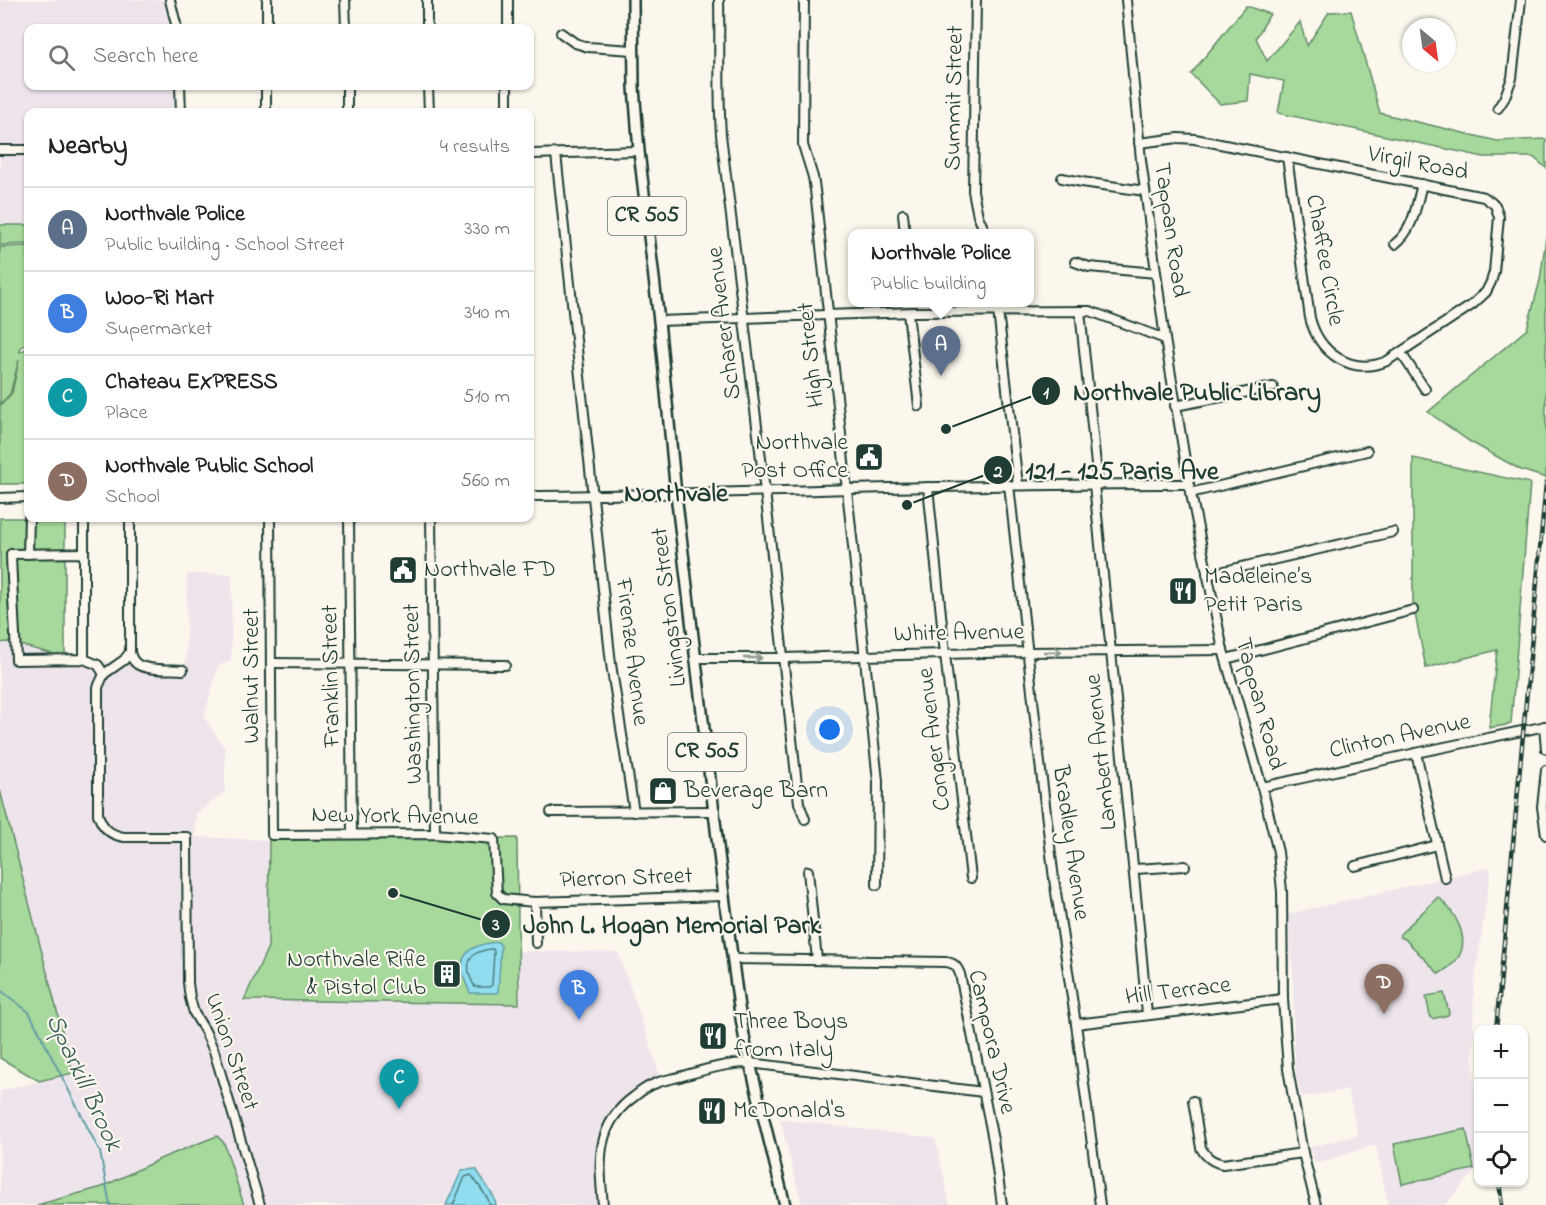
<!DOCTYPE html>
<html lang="en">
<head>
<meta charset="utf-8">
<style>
	:root { --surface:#fff; --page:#f2f2f2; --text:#222; --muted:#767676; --line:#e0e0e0; --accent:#1f3d34 }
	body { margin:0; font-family:"Indie Flower",sans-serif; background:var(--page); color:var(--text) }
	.controls { position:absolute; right:18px; bottom:18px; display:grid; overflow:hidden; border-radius:12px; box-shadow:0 2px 4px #0004 }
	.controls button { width:54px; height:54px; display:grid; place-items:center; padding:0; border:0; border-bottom:2px solid var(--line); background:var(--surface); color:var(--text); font:30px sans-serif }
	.compass { position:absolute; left:1402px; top:18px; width:54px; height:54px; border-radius:50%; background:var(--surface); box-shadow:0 2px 4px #0004; rotate:151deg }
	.you { position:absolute; left:830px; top:730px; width:21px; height:21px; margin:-15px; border:4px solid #fff; border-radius:50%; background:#1a73e8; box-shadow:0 0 0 9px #1a73e833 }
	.badge { display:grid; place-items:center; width:39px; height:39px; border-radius:50%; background:var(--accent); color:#fff; font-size:20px; font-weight:700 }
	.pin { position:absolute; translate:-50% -50px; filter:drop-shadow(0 2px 3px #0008) }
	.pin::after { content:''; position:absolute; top:32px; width:21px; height:18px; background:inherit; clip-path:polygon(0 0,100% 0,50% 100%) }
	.popup { position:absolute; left:848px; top:229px; width:186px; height:78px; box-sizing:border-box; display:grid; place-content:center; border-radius:12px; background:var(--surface); filter:drop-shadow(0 2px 4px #0005); font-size:20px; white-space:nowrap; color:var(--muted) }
	.popup b { font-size:22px; color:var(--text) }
	.popup::after { content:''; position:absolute; left:50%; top:100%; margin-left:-12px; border:12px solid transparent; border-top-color:var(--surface) }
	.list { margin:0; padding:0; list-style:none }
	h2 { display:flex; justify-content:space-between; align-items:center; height:78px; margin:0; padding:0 24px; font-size:26px }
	h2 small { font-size:20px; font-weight:400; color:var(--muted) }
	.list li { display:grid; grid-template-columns:39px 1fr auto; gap:18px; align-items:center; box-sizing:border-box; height:84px; padding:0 24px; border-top:2px solid var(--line) }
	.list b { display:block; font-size:22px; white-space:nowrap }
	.list p { margin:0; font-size:20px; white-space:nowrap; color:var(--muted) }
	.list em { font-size:20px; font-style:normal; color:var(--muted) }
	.icon { flex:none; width:33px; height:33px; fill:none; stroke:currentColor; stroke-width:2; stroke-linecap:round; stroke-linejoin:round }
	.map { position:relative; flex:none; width:1546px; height:1205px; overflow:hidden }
	.search { position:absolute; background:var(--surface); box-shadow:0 2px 4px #0004; left:24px; top:24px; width:510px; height:66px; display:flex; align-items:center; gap:15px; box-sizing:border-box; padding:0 21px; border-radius:12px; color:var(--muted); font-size:22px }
	.panel { position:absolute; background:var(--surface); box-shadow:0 2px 4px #0004; left:24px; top:108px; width:510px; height:414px; border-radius:12px }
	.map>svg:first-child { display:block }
	.built { fill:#eee5ec }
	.green { fill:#a6d99b; stroke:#628b68; stroke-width:1.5 }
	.water { fill:#91ddf0; stroke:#639da5; stroke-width:1.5 }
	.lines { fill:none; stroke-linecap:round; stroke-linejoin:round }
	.shore { stroke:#4d7d7f; stroke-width:1.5 }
	.stream { stroke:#639da5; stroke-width:2 }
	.minor-casing { stroke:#1f3d34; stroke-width:12 }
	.major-casing { stroke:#1f3d34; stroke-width:14 }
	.minor { stroke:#fbf7ec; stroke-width:8 }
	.major { stroke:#fbf7ec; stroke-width:9 }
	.rail-casing { stroke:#1f3d34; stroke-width:4.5 }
	.rail { stroke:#fbf7ec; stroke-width:2; stroke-dasharray:7; stroke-linecap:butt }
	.oneway { stroke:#8d9a90 }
	.labels { text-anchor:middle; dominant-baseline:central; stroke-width:4.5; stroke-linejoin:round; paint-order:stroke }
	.shield { fill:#fbf7ec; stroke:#61756b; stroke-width:1.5 }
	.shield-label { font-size:22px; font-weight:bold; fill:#1f3d34 }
	.street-label { font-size:24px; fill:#1f3d34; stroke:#fbf7ec }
	.poi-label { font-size:24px; fill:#1f3d34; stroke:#fbf7ec; text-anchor:start }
	.water-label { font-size:26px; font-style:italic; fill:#365d5a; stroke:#fbf7ec }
	.quarter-label { font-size:27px; font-weight:bold; fill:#1f3d34; stroke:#fbf7ec }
	.leader { fill:none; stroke:#1f3d34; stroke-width:2 }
	.callout-dot { fill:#1f3d34; stroke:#fbf7ec; stroke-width:2 }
	.mark-label { font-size:18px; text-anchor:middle; font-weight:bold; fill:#fff }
	.callout-label { font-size:26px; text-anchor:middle; font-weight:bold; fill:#1f3d34; stroke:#fbf7ec; stroke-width:4.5; stroke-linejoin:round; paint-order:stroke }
</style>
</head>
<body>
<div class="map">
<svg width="1546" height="1205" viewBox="0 0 1546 1205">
	<rect width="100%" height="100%" fill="#fbf7ec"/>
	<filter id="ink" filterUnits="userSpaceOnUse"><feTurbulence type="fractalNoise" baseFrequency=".0167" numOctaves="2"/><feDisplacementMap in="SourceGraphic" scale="12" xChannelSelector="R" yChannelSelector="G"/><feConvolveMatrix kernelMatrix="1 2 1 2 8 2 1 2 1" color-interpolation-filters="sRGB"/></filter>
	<g filter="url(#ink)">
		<g class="built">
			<path d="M0,0h175l7,20v8h-154v58h155v26h-155v113h-28z"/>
			<path d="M187,574h45l-1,87 -13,5 -14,51 21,31v44l-29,22 -1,23 74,3 -1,107 -24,53 275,4v-53l99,1 37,107 6,25 -40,22 -16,42 3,57h-364l-20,-62 -140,50 -47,12h-37v-114l73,-18 -73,-283v-147l8,-1 57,15 121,14z"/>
			<path d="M1491,867l-17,119 -1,73 5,109 -33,37h-57l-12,-60 -61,19 -5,-17 48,-12 -10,-45 -47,7 -5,-22 -2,-33 -1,-69 -5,-59z"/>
			<path d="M780,1119l155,19 15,67h-148z"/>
		</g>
		<g class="green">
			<path d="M1246,6l24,8 -14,24 11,23 33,-39 7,24 22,-34 22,-1 29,102 117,28 49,-2v29l-13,-11h-49l-206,-44 6,-32 -34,-7 -2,27 -28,3 -29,-30z"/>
			<path d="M0,225h28v19l-28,1z"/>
			<path d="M1546,237v241l-25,-8 -52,-29 -41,-29 99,-83 13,-49z"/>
			<path d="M28,246v98l-7,3 -1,5 8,-4v136h-28v-78l12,-13 7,-33 -9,34 -10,10v-157z"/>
			<path d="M1413,458l117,25 -19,241 -22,4 8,-78 -71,18 -13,-64z"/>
			<path d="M0,518h65v139l-57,-15 -8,1z"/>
			<path d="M0,790l73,283 -34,8 -39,-23z"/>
			<path d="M517,838l2,166 -275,-4 24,-53 1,-107z"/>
			<path d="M1438,897c16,13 34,42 19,62 -5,7 -12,11 -18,15l-34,-35 -5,-2v-3z"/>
			<path d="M1444,993l5,20 -1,2 -16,4 -2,-3 -4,-20z"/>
			<path d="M1466,1129l8,40 -72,15 -8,-40z"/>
			<path d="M217,1136l7,7 20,62h-207l65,-18 60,-29z"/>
		</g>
		<g class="water">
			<path d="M498,942l3,4 -3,47h-28c-3,-8 -9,-19 -8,-27 1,-19 22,-23 36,-24z"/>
			<path d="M476,1169l18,28 2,8h-50l16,-35z"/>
		</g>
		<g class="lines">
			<g class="shore">
				<path d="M490,949h3l1,3 -2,33 -3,2h-14c-6,-10 -11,-25 0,-33 4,-3 10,-4 15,-5z"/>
				<path d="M453,1205l12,-28 6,-2 2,2 15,22 2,6"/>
			</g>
			<path class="stream" d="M0,990l29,22 71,140 10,53"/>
			<g class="minor-casing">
				<g id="minor">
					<path d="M170,0l7,28"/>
					<path d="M345,0l1,28"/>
					<path d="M719,0c1,45 -1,90 2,135l44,356 34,312 6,16"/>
					<path d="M804,0l-1,145 10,32 2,13 63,591 -1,104"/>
					<path d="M976,0l-3,191 5,25 8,18"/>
					<path d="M1126,0l15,160 24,179 24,145 34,166 39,137 16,65 4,39 1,108 5,70 15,84 13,52"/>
					<path d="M427,1v27"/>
					<path d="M267,28v-28"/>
					<path d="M508,28v-28"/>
					<path d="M561,33l14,10 13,4 45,3"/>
					<path d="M180,86l1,26"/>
					<path d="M347,86v26"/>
					<path d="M428,86l1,26"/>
					<path d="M1498,108l6,-9 8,-21 9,-78"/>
					<path d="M266,112v-26"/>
					<path d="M507,112v-26"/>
					<path d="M1139,143l39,-5 17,1 289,58 11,8 4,12 -5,55 -3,10 -5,10 -14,13 -85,56c-36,15 -68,-8 -77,-43l-23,-161"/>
					<path d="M0,150h28"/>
					<path d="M532,154l107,-3"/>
					<path d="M556,154l55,510 23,148"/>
					<path d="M1062,178l20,4 63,9"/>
					<path d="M903,214l2,20"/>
					<path d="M1395,244c19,-15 21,-38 27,-60"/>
					<path d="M1075,262l14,5 67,6"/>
					<path d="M997,302l21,183"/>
					<path d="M1080,311l18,173"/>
					<path d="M908,313l11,93"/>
					<path d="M659,321l254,-9 177,-1 75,28"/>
					<path d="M1401,353l24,36"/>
					<path d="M1175,406l98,-19"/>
					<path d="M1094,484c17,177 38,354 53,531"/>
					<path d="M1009,485l31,278 14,116 22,145 24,181"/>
					<path d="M928,487l17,167 26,224"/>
					<path d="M1190,493l177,-42"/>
					<path d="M530,496c219,-2 439,-13 659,-12"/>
					<path d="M0,498l28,-1"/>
					<path d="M130,518v134l-6,8 -20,14 -6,13v127c4,14 12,21 26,23h63l1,146 2,15 4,15 11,18 9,20 46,154"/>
					<path d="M270,518l2,317 163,-1 59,5 3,54 6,6 32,3"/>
					<path d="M349,518l3,316"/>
					<path d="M431,518l4,316"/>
					<path d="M84,523v30"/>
					<path d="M28,554l1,-36"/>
					<path d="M1207,575l186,-43"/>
					<path d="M130,652c1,5 3,9 7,12 10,7 34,5 46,6"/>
					<path d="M695,658h87l246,-6 195,-2"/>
					<path d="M84,659v-106l-73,1c1,35 4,70 5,106l68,-1 14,6 6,9"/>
					<path d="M1226,659l187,-49"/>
					<path d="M271,663l234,2"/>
					<path d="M1544,726l2,23"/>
					<path d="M1416,753l29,125"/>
					<path d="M1546,770l-4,37 4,28"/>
					<path d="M1262,787l154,-34 130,-27"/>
					<path d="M551,812l164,-1"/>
					<path d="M1355,866l82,-21"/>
					<path d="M1135,869l50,-3"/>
					<path d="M808,871l9,89"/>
					<path d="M536,943l-1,-41 189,-6"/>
					<path d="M733,959l213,3c8,1 11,4 14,12l33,166 9,65"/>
					<path d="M1076,1024l207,-25"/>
					<path d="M1193,1101l8,47c5,9 11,14 22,16l80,-11"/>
					<path d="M603,1205c-4,-43 -8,-81 32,-109 7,-6 15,-11 24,-14 9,-3 18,-4 27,-7 22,-6 42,-12 64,-12l233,29"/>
				</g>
			</g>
			<g class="major-casing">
				<path id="major" d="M633,0l1,87 5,64 20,170 17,173 48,402 15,111 7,40 39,158"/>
			</g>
			<use href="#minor" class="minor"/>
			<use href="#major" class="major"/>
			<g class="rail-casing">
				<g id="rail">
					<path d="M1496,1030l50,-547"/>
					<path d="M1499,1182l3,23"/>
				</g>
			</g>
			<use href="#rail" class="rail"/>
		</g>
		<defs><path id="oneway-shaft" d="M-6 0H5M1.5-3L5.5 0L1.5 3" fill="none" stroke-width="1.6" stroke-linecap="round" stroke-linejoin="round" transform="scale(1.5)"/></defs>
		<g class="oneway">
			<use href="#oneway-shaft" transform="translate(1053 652)"/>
			<use href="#oneway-shaft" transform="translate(753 658)"/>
		</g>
	</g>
	<defs>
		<g id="civic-square" transform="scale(1.5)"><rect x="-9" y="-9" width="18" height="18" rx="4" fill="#1f3d34" stroke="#fbf7ec"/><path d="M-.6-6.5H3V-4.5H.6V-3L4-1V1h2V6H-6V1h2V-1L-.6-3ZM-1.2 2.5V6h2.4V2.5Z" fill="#fff"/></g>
		<g id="restaurant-square" transform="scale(1.5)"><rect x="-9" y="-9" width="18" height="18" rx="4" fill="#1f3d34" stroke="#fbf7ec"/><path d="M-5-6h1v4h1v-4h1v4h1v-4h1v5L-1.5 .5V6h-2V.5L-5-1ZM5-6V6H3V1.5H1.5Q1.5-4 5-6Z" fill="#fff"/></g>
		<g id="shop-square" transform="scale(1.5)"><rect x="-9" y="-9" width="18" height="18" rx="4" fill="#1f3d34" stroke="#fbf7ec"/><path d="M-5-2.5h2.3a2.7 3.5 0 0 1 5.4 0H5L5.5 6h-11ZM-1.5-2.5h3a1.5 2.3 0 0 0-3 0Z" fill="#fff"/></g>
		<g id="building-square" transform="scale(1.5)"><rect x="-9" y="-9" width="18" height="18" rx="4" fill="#1f3d34" stroke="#fbf7ec"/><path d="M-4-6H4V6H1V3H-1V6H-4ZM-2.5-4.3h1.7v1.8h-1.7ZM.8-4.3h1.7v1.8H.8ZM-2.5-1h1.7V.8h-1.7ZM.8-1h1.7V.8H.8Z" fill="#fff"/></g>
	</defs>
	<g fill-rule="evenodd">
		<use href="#civic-square" x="869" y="457"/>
		<use href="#civic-square" x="403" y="570"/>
		<use href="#restaurant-square" x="1183" y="591"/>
		<use href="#shop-square" x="663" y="791"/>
		<use href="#building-square" x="447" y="974"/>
		<use href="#restaurant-square" x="713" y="1036"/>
		<use href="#restaurant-square" x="712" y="1111"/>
	</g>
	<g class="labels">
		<g class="shield">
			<rect x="608" y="197" width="78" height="38" rx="4.5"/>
			<rect x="668" y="733" width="78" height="38" rx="4.5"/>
		</g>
		<g class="shield-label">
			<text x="647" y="216">CR 505</text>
			<text x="707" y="752">CR 505</text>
		</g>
		<g class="street-label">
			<text transform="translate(955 98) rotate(-89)">Summit Street</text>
			<text transform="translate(1418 164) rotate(11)">Virgil Road</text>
			<text transform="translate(1170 230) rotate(82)">Tappan Road</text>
			<text transform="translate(1324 260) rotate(80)">Chaffee Circle</text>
			<text transform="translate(725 323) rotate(-97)">Scharer Avenue</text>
			<text transform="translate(812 355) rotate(-96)">High Street</text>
			<text transform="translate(670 607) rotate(-97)">Livingston Street</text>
			<text transform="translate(959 634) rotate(-1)">White Avenue</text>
			<text transform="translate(631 652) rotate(83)">Firenze Avenue</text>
			<text transform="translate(252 676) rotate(-90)">Walnut Street</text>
			<text transform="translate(332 676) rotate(-91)">Franklin Street</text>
			<text transform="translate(414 694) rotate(-91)">Washington Street</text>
			<text transform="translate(1259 704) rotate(75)">Tappan Road</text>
			<text transform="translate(1400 737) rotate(-12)">Clinton Avenue</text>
			<text transform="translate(935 739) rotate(-97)">Conger Avenue</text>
			<text transform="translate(1102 752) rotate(-96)">Lambert Avenue</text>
			<text transform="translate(395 817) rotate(1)">New York Avenue</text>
			<text transform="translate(1070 843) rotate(82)">Bradley Avenue</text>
			<text transform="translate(626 879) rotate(-2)">Pierron Street</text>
			<text transform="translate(1178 992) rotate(-7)">Hill Terrace</text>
			<text transform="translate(991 1042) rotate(77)">Campora Drive</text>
			<text transform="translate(231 1052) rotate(71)">Union Street</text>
		</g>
		<g class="poi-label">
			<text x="848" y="443" text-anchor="end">Northvale<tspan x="848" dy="28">Post Office</tspan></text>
			<text x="424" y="570">Northvale FD</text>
			<text x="1204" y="577">Madeleine’s<tspan x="1204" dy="28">Petit Paris</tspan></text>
			<text x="684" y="791">Beverage Barn</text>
			<text x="426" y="960" text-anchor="end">Northvale Rifle<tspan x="426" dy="28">&amp; Pistol Club</tspan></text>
			<text x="734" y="1022">Three Boys<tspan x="734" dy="28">from Italy</tspan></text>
			<text x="733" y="1111">McDonald's</text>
		</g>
		<g class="water-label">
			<text transform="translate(83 1083) rotate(65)">Sparkill Brook</text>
		</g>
		<g class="quarter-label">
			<text x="676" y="494">Northvale</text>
		</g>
	</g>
	<path class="leader" d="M946 429L1046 391M907 505L998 470M393 893L496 924"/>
	<g class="callout-dot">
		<circle cx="946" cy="429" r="6"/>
		<circle cx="907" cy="505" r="6"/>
		<circle cx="393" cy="893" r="6"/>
		<circle cx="1046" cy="391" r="15"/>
		<circle cx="998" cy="470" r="15"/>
		<circle cx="496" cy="924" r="15"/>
	</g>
	<g class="mark-label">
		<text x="1046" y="398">1</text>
		<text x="998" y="477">2</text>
		<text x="496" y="930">3</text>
	</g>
	<g class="callout-label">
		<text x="1197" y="400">Northvale Public Library</text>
		<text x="1122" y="479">121 - 125 Paris Ave</text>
		<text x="672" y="933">John L. Hogan Memorial Park</text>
	</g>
</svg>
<div class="controls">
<button>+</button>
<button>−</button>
<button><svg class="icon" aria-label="locate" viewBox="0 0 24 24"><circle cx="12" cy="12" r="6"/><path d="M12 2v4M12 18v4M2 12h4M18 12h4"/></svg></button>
</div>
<svg class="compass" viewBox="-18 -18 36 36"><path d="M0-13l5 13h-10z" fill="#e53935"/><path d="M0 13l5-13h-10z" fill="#767676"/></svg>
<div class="you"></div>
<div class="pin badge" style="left:941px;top:376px;background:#5c6f8a">A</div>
<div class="popup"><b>Northvale Police</b>Public building</div>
<div class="pin badge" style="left:579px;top:1020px;background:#3f7fe0">B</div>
<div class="pin badge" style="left:399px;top:1109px;background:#0f9aa8">C</div>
<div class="pin badge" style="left:1384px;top:1014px;background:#8d6e63">D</div>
<div class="search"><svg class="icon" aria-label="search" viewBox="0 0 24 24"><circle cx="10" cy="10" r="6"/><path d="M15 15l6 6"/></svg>Search here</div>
<section class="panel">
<h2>Nearby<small>4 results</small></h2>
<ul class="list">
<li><span class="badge" style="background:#5c6f8a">A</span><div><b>Northvale Police</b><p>Public building · School Street</p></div><em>330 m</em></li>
<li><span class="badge" style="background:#3f7fe0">B</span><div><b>Woo-Ri Mart</b><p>Supermarket</p></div><em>340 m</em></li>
<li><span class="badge" style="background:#0f9aa8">C</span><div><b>Chateau EXPRESS</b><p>Place</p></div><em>510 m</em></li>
<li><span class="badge" style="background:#8d6e63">D</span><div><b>Northvale Public School</b><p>School</p></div><em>560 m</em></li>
</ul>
</section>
</div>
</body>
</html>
